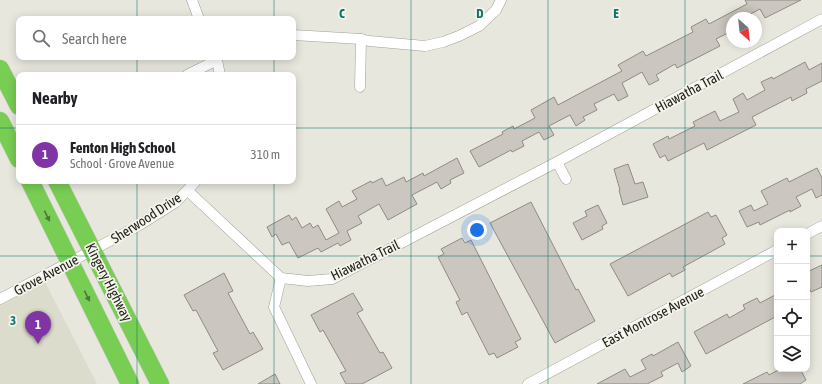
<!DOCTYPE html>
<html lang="en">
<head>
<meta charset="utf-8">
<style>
	:root { --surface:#fff; --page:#f2f2f2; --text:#202124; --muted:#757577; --line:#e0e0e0; --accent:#8034a5 }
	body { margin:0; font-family:"Asap Condensed",sans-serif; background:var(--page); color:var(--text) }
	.controls { position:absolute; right:12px; bottom:12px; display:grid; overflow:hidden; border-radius:8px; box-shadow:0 2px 10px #0003 }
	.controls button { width:36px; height:36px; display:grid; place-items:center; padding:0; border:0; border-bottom:1px solid var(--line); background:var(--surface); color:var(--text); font:20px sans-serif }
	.compass { position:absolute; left:726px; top:12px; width:36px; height:36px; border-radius:50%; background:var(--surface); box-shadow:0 2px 10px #0003; rotate:153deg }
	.you { position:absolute; left:477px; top:230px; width:14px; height:14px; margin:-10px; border:3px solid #fff; border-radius:50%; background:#1a73e8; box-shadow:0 0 0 6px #1a73e833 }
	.badge { display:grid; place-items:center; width:26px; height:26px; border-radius:50%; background:var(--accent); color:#fff; font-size:13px; font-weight:700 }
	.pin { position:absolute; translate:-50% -33px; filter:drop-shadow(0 1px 2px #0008) }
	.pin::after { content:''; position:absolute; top:21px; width:14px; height:12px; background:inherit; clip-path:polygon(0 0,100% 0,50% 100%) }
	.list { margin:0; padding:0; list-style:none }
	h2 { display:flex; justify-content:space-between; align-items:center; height:52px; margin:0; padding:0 16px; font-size:17px }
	h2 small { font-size:13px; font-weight:400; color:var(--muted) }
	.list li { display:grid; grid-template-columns:26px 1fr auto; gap:12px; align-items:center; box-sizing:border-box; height:60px; padding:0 16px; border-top:1px solid var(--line) }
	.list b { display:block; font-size:15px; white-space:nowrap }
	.list p { margin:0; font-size:13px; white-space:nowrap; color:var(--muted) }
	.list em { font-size:13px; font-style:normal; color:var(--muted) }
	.icon { flex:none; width:22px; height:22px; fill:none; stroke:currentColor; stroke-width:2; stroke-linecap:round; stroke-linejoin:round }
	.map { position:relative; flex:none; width:822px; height:384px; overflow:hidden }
	.search { position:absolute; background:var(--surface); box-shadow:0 2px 10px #0003; left:16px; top:16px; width:280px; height:44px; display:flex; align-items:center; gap:10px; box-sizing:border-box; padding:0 14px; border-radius:8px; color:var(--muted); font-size:15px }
	.panel { position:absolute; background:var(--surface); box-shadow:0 2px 10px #0003; left:16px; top:72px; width:280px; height:112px; border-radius:8px }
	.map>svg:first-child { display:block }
	.built { fill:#dcdccc }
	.building { fill:#cbc6bf; stroke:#908b85 }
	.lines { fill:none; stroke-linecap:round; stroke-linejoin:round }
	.street-casing { stroke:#9f9f97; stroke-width:11 }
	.highway-casing { stroke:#c6c6c5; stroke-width:19 }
	.street { stroke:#fff; stroke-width:10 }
	.highway { stroke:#78cd53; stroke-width:18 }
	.oneway { fill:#4d7839 }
	.grid { fill:none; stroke:#0f766e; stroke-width:1; stroke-opacity:0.55 }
	.labels { text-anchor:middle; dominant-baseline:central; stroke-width:3.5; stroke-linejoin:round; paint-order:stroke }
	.street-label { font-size:14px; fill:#22221f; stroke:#f4f4eb }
	.grid-label { font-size:13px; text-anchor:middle; font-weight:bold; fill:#0f766e; stroke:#f4f4eb; stroke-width:3.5; stroke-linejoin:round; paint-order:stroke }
</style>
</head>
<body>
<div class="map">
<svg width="822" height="384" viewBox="0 0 822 384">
	<rect width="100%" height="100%" fill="#e7e7de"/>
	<path class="built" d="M44,280l53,104h-97v-80z"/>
	<g class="building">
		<path d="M745,0h56l-36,18 -5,-9 -17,9h-11v13l-16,8 4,7 -43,22 -2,-4 -19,11 3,5 -10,5 -7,-13 -20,11 6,13 -10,5 -4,-7 -20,10 3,6 -14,7 2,3 -9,6 -6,-11 -21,11 5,9 -10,5 -5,-8 -17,9 2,5 -12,6 -1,-2 -32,17 -9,-16 33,-17 -1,-2 11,-6 1,3 21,-11 -4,-8 23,-13 4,8 28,-15 36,-19 -4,-6 25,-14 3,5 47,-24 -2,-5 15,-8 3,5 38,-20z"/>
		<path d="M805,62l4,8 13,-7v18l-16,8 1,4 -15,8 -1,-4 -39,20 4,8 -49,25 -3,-7 -36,18 -3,-6 -5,3 -7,-14 15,-8 1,3 26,-13 -2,-4 22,-11 5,10 19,-9 -6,-13 10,-6 4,7 18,-10 -4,-8 11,-5 1,2z"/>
		<path d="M457,158l7,15 -14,7 1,3 -10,6 -4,-7 -25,13 5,9 -29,16 -9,-16 -21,12 4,7 -15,8 4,9 -11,6 -2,-3 -17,9 -3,-4 -20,10 -9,-16 -7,3 -6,-11 -4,3 -5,-10 22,-12 3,5 4,-3 6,11 8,-5 3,5 5,-3 8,15 13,-7 -13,-24 13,-8 3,6 15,-8 -5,-8 19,-10 1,2 10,-5 4,8 18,-9 2,5 17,-9 1,3z"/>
		<path d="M628,164l7,20 8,-2 5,15 -25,8 -4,-15h1l-6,-21z"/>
		<path d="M817,168l5,10v17l-6,3 -4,-9 -16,8 5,9 -11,6v-2l-30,15 -1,-3 -12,5 -8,-16 12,-6 3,6 14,-7 -7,-13 26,-13 2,4z"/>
		<path d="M531,202l45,88 2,-1 17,32 -40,22 -65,-120z"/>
		<path d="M598,205l9,18 -5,3 1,3 -21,11 -9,-17 14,-7 -2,-5z"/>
		<path d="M708,212l3,5 5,-2 11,20 -5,3 3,6 -42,23 2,3 -13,7 -2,-4 -42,23 -18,-32z"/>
		<path d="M462,238l3,5 6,-3 50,99 -6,3 3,5 -21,11 -3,-5 -5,2 -22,-43 -5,3 -6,-13 4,-2 -22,-43 6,-3 -3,-5z"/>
		<path d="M822,265v22l-11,5 -4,-9v-11z"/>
		<path d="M224,273l9,18 -5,2 22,41 3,-2 10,17 -40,21 -10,-17 5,-2 -22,-41 -3,1 -9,-16z"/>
		<path d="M353,293l10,17 -6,3 23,40 3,-1 9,16 -30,16h-16l-6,-11 6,-2 -23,-41 -3,2 -9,-17z"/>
		<path d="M777,294v22l-71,38 -12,-22 33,-18 2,4 16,-9 -2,-4 14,-7 3,5z"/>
		<path d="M678,342l13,24 -9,6 -4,-9 -17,9 2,4 -16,8h-50l28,-15 5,8 16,-8 -5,-9 11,-6 1,2z"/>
		<path d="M780,369h20l6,11 -6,4h-57l24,-12 2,3z"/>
		<path d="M275,374l5,10h-22z"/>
	</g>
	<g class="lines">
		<g class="street-casing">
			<g id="street">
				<path d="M192,0l7,19"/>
				<path d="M293,35l68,4 8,2 56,5 18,-4 16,-6 20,-10 17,-16 5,-10"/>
				<path d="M217,60l3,15"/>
				<path d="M187,75l30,-15"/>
				<path d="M360,87l1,-48"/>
				<path d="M557,162l9,17"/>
				<path d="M188,191l93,87 27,3 24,-2 225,-117 265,-143"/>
				<path d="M807,234l15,-8"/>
				<path d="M281,278l-7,29 37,77"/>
				<path d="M0,299l138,-73 38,-24 20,-21"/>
				<path d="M528,384l249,-134"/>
			</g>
		</g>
		<g class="highway-casing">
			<g id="highway">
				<path d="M0,69l19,37"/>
				<path d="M0,121l19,38"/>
				<path d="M30,181l100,203"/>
				<path d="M57,181l103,203"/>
			</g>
		</g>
		<use href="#street" class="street"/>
		<use href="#highway" class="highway"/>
	</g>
	<defs><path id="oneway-solid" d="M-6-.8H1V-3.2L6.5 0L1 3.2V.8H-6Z"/></defs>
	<g class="oneway">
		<use href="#oneway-solid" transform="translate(47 216) rotate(64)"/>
		<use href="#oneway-solid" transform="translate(87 296) rotate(64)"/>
	</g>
	<path class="grid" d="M137,0v19M274,0v19M411,0v384M548,0v384M685,0v384M137,57v18M274,57v18M0,128h19M293,128h529M137,181v203M274,181v203M0,256h777M807,256h15"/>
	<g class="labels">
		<g class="street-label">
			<text transform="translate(689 91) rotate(-28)">Hiawatha Trail</text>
			<text transform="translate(146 218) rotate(-33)">Sherwood Drive</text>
			<text transform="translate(365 260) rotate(-26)">Hiawatha Trail</text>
			<text transform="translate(46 275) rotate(-28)">Grove Avenue</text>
			<text transform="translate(109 282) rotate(63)">Kingery Highway</text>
			<text transform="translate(653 317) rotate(-28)">East Montrose Avenue</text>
		</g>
	</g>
	<g class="grid-label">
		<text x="342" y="18">C</text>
		<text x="480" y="18">D</text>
		<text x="616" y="18">E</text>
		<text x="13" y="325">3</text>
	</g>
</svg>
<div class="controls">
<button>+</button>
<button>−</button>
<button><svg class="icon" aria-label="locate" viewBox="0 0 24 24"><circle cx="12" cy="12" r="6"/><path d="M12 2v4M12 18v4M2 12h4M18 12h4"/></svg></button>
<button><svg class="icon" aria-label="layers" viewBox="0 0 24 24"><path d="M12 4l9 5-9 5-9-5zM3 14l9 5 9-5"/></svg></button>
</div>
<svg class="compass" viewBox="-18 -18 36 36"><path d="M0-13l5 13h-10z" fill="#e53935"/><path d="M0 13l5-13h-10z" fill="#757577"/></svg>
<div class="you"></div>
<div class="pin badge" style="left:38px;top:344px">1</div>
<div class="search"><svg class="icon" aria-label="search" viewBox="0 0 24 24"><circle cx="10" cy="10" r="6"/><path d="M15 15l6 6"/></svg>Search here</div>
<section class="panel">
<h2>Nearby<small></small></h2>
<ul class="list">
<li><span class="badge">1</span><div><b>Fenton High School</b><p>School · Grove Avenue</p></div><em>310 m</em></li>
</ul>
</section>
</div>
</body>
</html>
